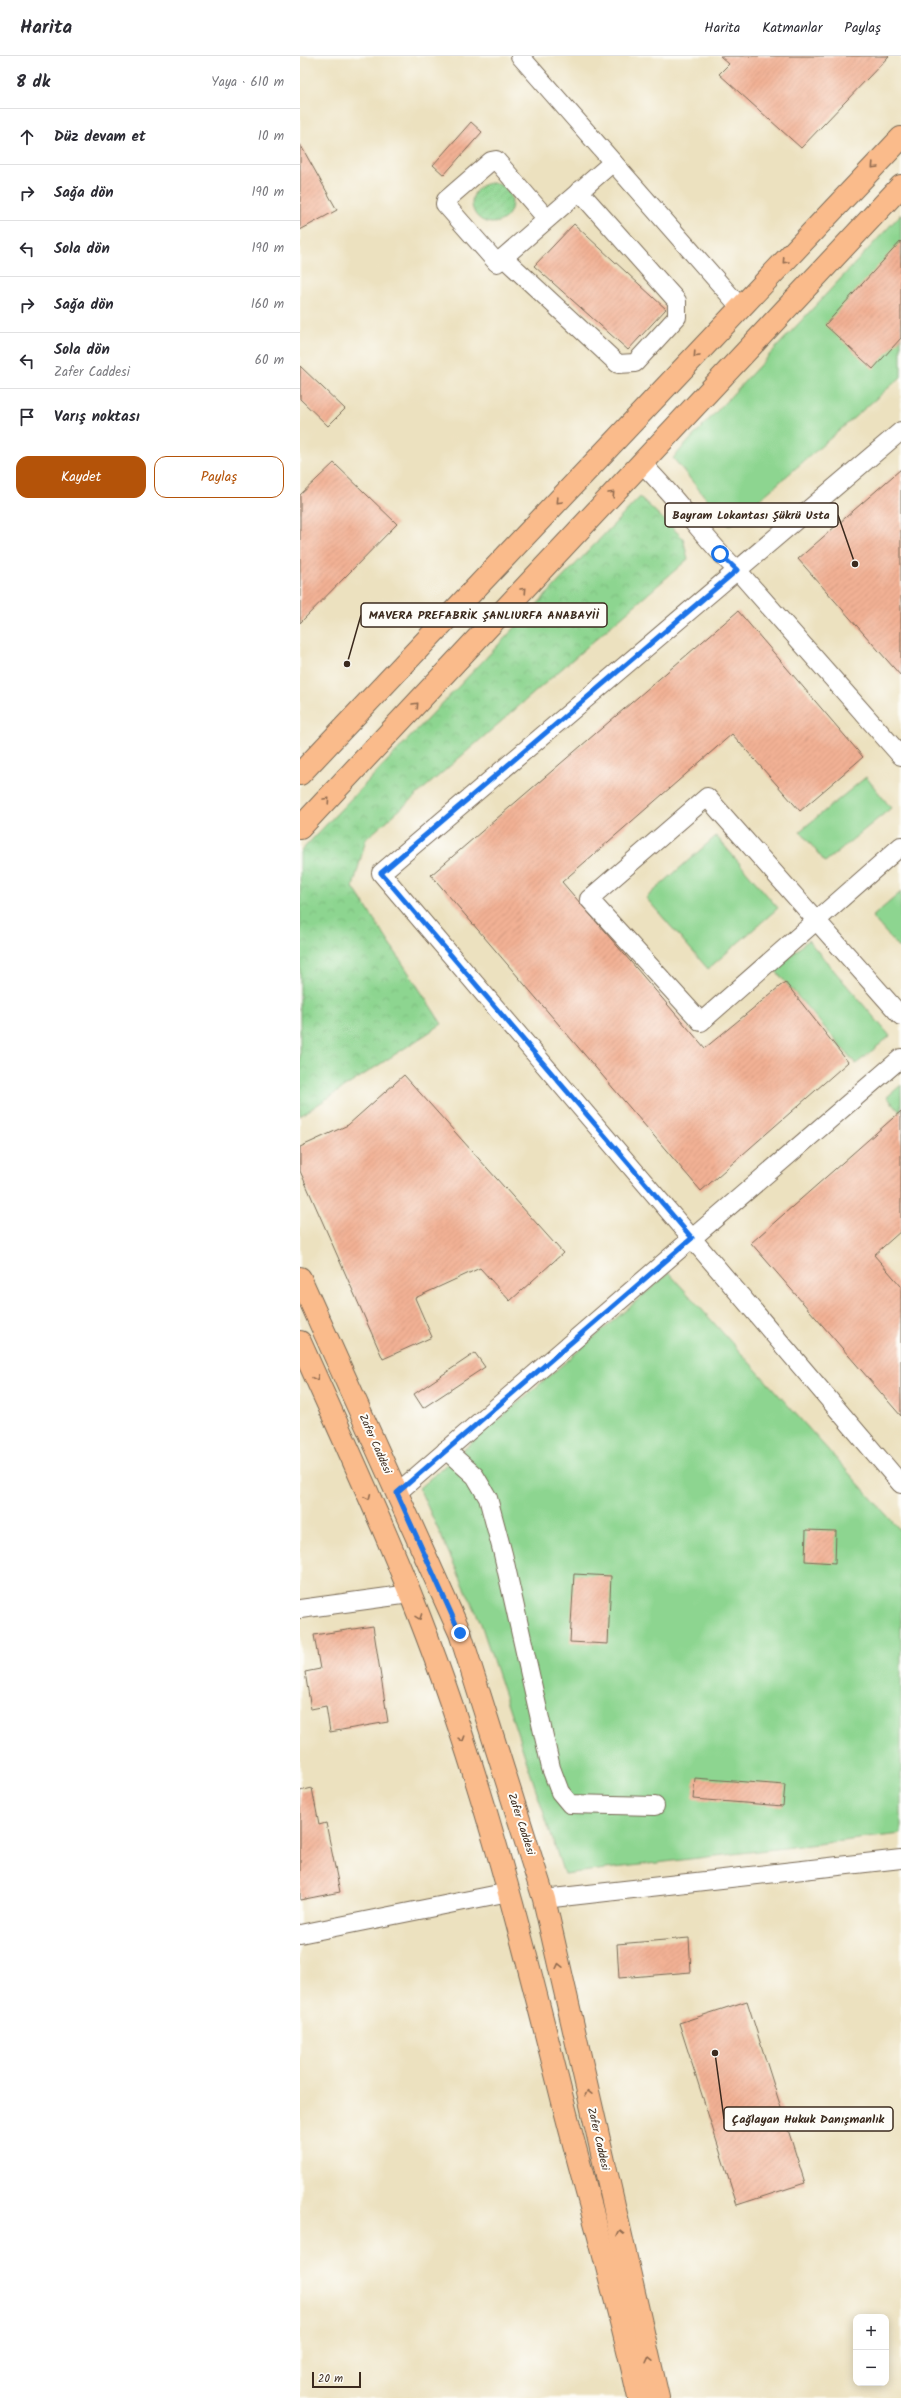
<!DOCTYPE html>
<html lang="tr">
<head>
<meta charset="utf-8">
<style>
	:root { --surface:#fff; --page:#f7f7f7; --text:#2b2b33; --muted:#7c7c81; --line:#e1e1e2; --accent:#b45309 }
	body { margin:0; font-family:Kalam,sans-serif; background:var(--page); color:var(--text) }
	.controls { position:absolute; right:12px; bottom:12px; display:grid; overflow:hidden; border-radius:8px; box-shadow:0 2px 10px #0003 }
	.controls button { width:36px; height:36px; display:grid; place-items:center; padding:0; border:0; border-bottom:1px solid var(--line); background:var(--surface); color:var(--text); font:20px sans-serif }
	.scale { position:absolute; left:12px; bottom:10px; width:49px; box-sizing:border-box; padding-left:4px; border:2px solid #3b2a1e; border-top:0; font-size:11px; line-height:14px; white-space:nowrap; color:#3b2a1e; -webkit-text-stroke:3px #fdfcf7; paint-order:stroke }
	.stop { position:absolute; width:12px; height:12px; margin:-9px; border:3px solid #1a73e8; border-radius:50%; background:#fff }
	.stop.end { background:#1a73e8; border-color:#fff; box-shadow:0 1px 4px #0008 }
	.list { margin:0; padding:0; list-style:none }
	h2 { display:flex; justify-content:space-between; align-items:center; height:52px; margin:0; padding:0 16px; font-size:17px }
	h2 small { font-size:13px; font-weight:400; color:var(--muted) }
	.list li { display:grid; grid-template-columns:26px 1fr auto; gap:12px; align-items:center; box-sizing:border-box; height:56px; padding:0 16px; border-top:1px solid var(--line) }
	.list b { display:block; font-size:15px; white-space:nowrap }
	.list p { margin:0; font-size:13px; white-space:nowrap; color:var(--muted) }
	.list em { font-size:13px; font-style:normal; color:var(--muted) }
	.actions { display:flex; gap:8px; padding:12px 16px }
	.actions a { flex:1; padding:9px 0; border:1px solid var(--accent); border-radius:12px; text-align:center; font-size:14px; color:var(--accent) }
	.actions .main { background:var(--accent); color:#fff }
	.icon { flex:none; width:22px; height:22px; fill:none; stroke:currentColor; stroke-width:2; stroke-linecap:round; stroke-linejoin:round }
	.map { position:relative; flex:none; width:601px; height:2342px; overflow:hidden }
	header { display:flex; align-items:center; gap:24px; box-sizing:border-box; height:56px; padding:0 20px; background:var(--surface); border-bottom:1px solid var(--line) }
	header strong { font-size:19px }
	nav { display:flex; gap:22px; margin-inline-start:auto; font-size:14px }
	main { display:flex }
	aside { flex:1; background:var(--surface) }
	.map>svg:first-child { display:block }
	.grass { fill:#8dd590; stroke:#648057 }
	.park { fill:url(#park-crowns); stroke:#648057 }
	.garden { fill:url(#garden-furrows); stroke:#648057 }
	.building { fill:url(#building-hatch) }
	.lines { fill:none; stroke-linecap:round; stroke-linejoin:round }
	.minor-casing { stroke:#796a56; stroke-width:20 }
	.major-casing { stroke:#796a56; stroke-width:24 }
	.minor { stroke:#fff; stroke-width:18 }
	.major { stroke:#fabb8b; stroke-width:22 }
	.oneway { stroke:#916b4f }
	.route { stroke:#1a73e8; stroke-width:5 }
	.labels { text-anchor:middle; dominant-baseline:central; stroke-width:4; stroke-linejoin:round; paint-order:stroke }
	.street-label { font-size:11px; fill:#3b2a1e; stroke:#fdfcf7 }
	.leader { fill:none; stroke:#3b2a1e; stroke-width:1.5 }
	.callout-dot { fill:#3b2a1e; stroke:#fdfcf7; stroke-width:1.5 }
	.callout { fill:#fdfcf7; stroke:#3b2a1e; stroke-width:1.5 }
	.callout-label { font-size:12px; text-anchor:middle; font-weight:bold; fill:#3b2a1e }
</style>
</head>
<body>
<header>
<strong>Harita</strong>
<nav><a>Harita</a><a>Katmanlar</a><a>Paylaş</a></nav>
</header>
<main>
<aside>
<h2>8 dk<small>Yaya · 610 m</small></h2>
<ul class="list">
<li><svg class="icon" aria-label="ahead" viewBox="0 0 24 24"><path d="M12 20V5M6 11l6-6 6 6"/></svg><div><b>Düz devam et</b></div><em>10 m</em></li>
<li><svg class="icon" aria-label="right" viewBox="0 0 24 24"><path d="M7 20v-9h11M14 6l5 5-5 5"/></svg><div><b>Sağa dön</b></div><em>190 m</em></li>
<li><svg class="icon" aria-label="left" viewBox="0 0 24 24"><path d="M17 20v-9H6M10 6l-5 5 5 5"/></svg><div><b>Sola dön</b></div><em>190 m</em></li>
<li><svg class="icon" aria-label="right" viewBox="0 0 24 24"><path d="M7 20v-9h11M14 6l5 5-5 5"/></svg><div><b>Sağa dön</b></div><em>160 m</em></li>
<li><svg class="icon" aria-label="left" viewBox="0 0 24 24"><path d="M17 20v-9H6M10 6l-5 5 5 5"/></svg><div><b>Sola dön</b><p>Zafer Caddesi</p></div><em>60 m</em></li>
<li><svg class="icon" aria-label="arrive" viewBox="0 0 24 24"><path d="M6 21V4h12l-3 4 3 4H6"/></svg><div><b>Varış noktası</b></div></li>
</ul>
<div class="actions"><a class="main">Kaydet</a><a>Paylaş</a></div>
</aside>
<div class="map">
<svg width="601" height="2342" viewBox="0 0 601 2342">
	<defs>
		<pattern id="park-crowns" width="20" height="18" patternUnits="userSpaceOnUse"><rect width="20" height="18" fill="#8dd590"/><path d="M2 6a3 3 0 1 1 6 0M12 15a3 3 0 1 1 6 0" fill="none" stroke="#7bb77c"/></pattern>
		<pattern id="garden-furrows" width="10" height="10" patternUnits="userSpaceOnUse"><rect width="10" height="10" fill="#8dd590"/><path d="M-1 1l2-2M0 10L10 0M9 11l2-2" fill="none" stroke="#7bb77c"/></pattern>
		<pattern id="building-hatch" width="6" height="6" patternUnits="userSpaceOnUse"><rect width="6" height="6" fill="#f2b194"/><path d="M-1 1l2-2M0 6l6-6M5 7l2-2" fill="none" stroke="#d0987f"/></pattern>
	</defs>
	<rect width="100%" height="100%" fill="#fdfcf7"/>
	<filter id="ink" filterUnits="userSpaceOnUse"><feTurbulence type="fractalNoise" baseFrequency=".025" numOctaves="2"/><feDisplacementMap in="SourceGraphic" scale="8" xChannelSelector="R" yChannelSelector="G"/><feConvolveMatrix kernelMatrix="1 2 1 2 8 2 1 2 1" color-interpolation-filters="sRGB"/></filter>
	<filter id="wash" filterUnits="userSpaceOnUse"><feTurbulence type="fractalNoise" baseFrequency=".012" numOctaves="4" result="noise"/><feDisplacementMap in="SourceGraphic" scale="16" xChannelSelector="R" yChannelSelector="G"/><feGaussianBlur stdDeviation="0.9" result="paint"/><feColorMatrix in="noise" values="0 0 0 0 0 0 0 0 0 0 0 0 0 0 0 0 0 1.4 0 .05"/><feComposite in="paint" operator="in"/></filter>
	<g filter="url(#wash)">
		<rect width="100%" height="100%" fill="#ece1bf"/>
		<g class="grass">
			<path d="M601,158v163l-172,149 -56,-68z"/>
			<path d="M566,721l25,31 -66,54 -25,-31z"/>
			<path d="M416,780l62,72 -70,61 -62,-71z"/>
			<path d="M601,836v58l-29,-33z"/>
			<path d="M508,884l82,96 -34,28 -81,-94z"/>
			<path d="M601,1029v28l-14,-16z"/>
			<path d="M369,1217l232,258v303l-337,40 -84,-253 -61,-133z"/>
		</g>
		<path class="park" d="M340,441l43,41 5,21 -322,280 -13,48 89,137 -142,92v-264z"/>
		<circle class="garden" cx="192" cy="147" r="20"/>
		<g id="blocks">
			<g class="building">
				<path d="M420,0h169l-88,92 -82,-74 10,-10z"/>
				<path d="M171,66l11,10 -38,43 -11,-10z"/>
				<path d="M0,88l37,66 -37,20z"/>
				<path d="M274,168l92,85 -38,41 -94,-84z"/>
				<path d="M601,185v97l-28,31 -48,-44z"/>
				<path d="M0,310l45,43 -17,17 -28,-27z"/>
				<path d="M34,407l63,61 -97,99v-128z"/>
				<path d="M601,413v207l-103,-117z"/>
				<path d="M438,555l125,146 -63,54 -68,-77 -170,148 143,166 80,-66 63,80 -147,129 -270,-316z"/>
				<path d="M104,1019l159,178 -53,48 -30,-33 -65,30 17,39 -49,22 -83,-188v-24l48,-22z"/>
				<path d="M601,1055v120l-27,24 27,31v130l-150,-173z"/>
				<path d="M175,1297l10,14 -62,41 -9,-14z"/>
				<path d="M506,1474l30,1 -1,32 -30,-2z"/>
				<path d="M274,1518l37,2 -3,68 -38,-2z"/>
				<path d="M73,1570l15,96 -58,10 -4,-26 -15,3 -6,-37 15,-3 -6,-34z"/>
				<path d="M395,1722l90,7 -2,21 -90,-7z"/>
				<path d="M12,1732l7,37 7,-2 14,69 -40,8v-109z"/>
				<path d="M389,1882l2,34 -72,6 -2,-34z"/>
				<path d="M447,1945l58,182 -68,22 -58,-182z"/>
			</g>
		</g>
	</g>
	<g filter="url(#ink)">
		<use href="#blocks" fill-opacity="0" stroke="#796a56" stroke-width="1"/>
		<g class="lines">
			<g class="minor-casing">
				<g id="minor">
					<path d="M220,0l221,252"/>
					<path d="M247,163l-51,-59 -5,1 -45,39 -1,4 52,59 116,-101"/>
					<path d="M204,202l114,106 17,-1 42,-46v-16l-98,-110"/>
					<path d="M601,375l-520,442 520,611"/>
					<path d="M341,407c35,33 61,74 96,107l164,186"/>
					<path d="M601,790l-200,176 -112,-123 118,-102 194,219"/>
					<path d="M146,1394l29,26 13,22 15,56 48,214 9,24 10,12 85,2"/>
					<path d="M97,1437l504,-435"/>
					<path d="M0,1553l110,-15"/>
					<path d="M244,1843l357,-40"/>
					<path d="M0,1878l209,-42"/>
				</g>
			</g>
			<g class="major-casing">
				<g id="major">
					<path d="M0,718l601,-636"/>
					<path d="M0,772l601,-642"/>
					<path d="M0,1222l160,355 84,266 114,499"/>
					<path d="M0,1286c37,83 76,166 110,251 67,165 111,340 154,513 25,97 54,194 75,292"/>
				</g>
			</g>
			<use href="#minor" class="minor"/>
			<use href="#major" class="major"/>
		</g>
		<defs><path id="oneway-chevron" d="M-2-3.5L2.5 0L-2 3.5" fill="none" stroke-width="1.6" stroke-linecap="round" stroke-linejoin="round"/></defs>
		<g class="oneway">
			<use href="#oneway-chevron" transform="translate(574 110) rotate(133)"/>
			<use href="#oneway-chevron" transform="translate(485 205) rotate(133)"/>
			<use href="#oneway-chevron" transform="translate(396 299) rotate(133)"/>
			<use href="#oneway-chevron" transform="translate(312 438) rotate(-47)"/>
			<use href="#oneway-chevron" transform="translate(259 445) rotate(133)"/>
			<use href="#oneway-chevron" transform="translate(224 534) rotate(-47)"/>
			<use href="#oneway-chevron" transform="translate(116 649) rotate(-47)"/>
			<use href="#oneway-chevron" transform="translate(27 744) rotate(-47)"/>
			<use href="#oneway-chevron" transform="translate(16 1322) rotate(66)"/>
			<use href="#oneway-chevron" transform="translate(68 1441) rotate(66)"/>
			<use href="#oneway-chevron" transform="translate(119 1561) rotate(70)"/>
			<use href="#oneway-chevron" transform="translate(162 1683) rotate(73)"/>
			<use href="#oneway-chevron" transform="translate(259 1910) rotate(-103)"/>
			<use href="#oneway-chevron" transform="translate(288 2037) rotate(-103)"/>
			<use href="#oneway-chevron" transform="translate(320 2177) rotate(-103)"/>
			<use href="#oneway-chevron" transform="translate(349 2304) rotate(-103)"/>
		</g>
	</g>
	<g class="lines" filter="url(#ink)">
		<path class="route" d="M160,1577l-63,-140 295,-255 -311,-365 356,-303 -17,-16"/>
	</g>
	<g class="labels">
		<g class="street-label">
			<text transform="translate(75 1388) rotate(66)">Zafer Caddesi</text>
			<text transform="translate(221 1768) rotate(72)">Zafer Caddesi</text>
			<text transform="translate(298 2083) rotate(77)">Zafer Caddesi</text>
		</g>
	</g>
	<path class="leader" d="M555 508L538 459M47 608L61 559M415 1997L424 2063"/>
	<g class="callout-dot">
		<circle cx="555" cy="508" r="4"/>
		<circle cx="47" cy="608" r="4"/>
		<circle cx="415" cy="1997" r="4"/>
	</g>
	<g class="callout">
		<rect x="365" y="447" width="173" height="24" rx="4"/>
		<rect x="61" y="547" width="246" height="24" rx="4"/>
		<rect x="424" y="2051" width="169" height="24" rx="4"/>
	</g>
	<g class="callout-label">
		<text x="451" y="463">Bayram Lokantası Şükrü Usta</text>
		<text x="184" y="563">MAVERA PREFABRİK ŞANLIURFA ANABAYİİ</text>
		<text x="508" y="2067">Çağlayan Hukuk Danışmanlık</text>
	</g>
</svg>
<div class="controls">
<button>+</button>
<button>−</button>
</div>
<div class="scale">20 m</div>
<div class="stop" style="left:420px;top:498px"></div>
<div class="stop end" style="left:160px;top:1577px"></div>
</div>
</main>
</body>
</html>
